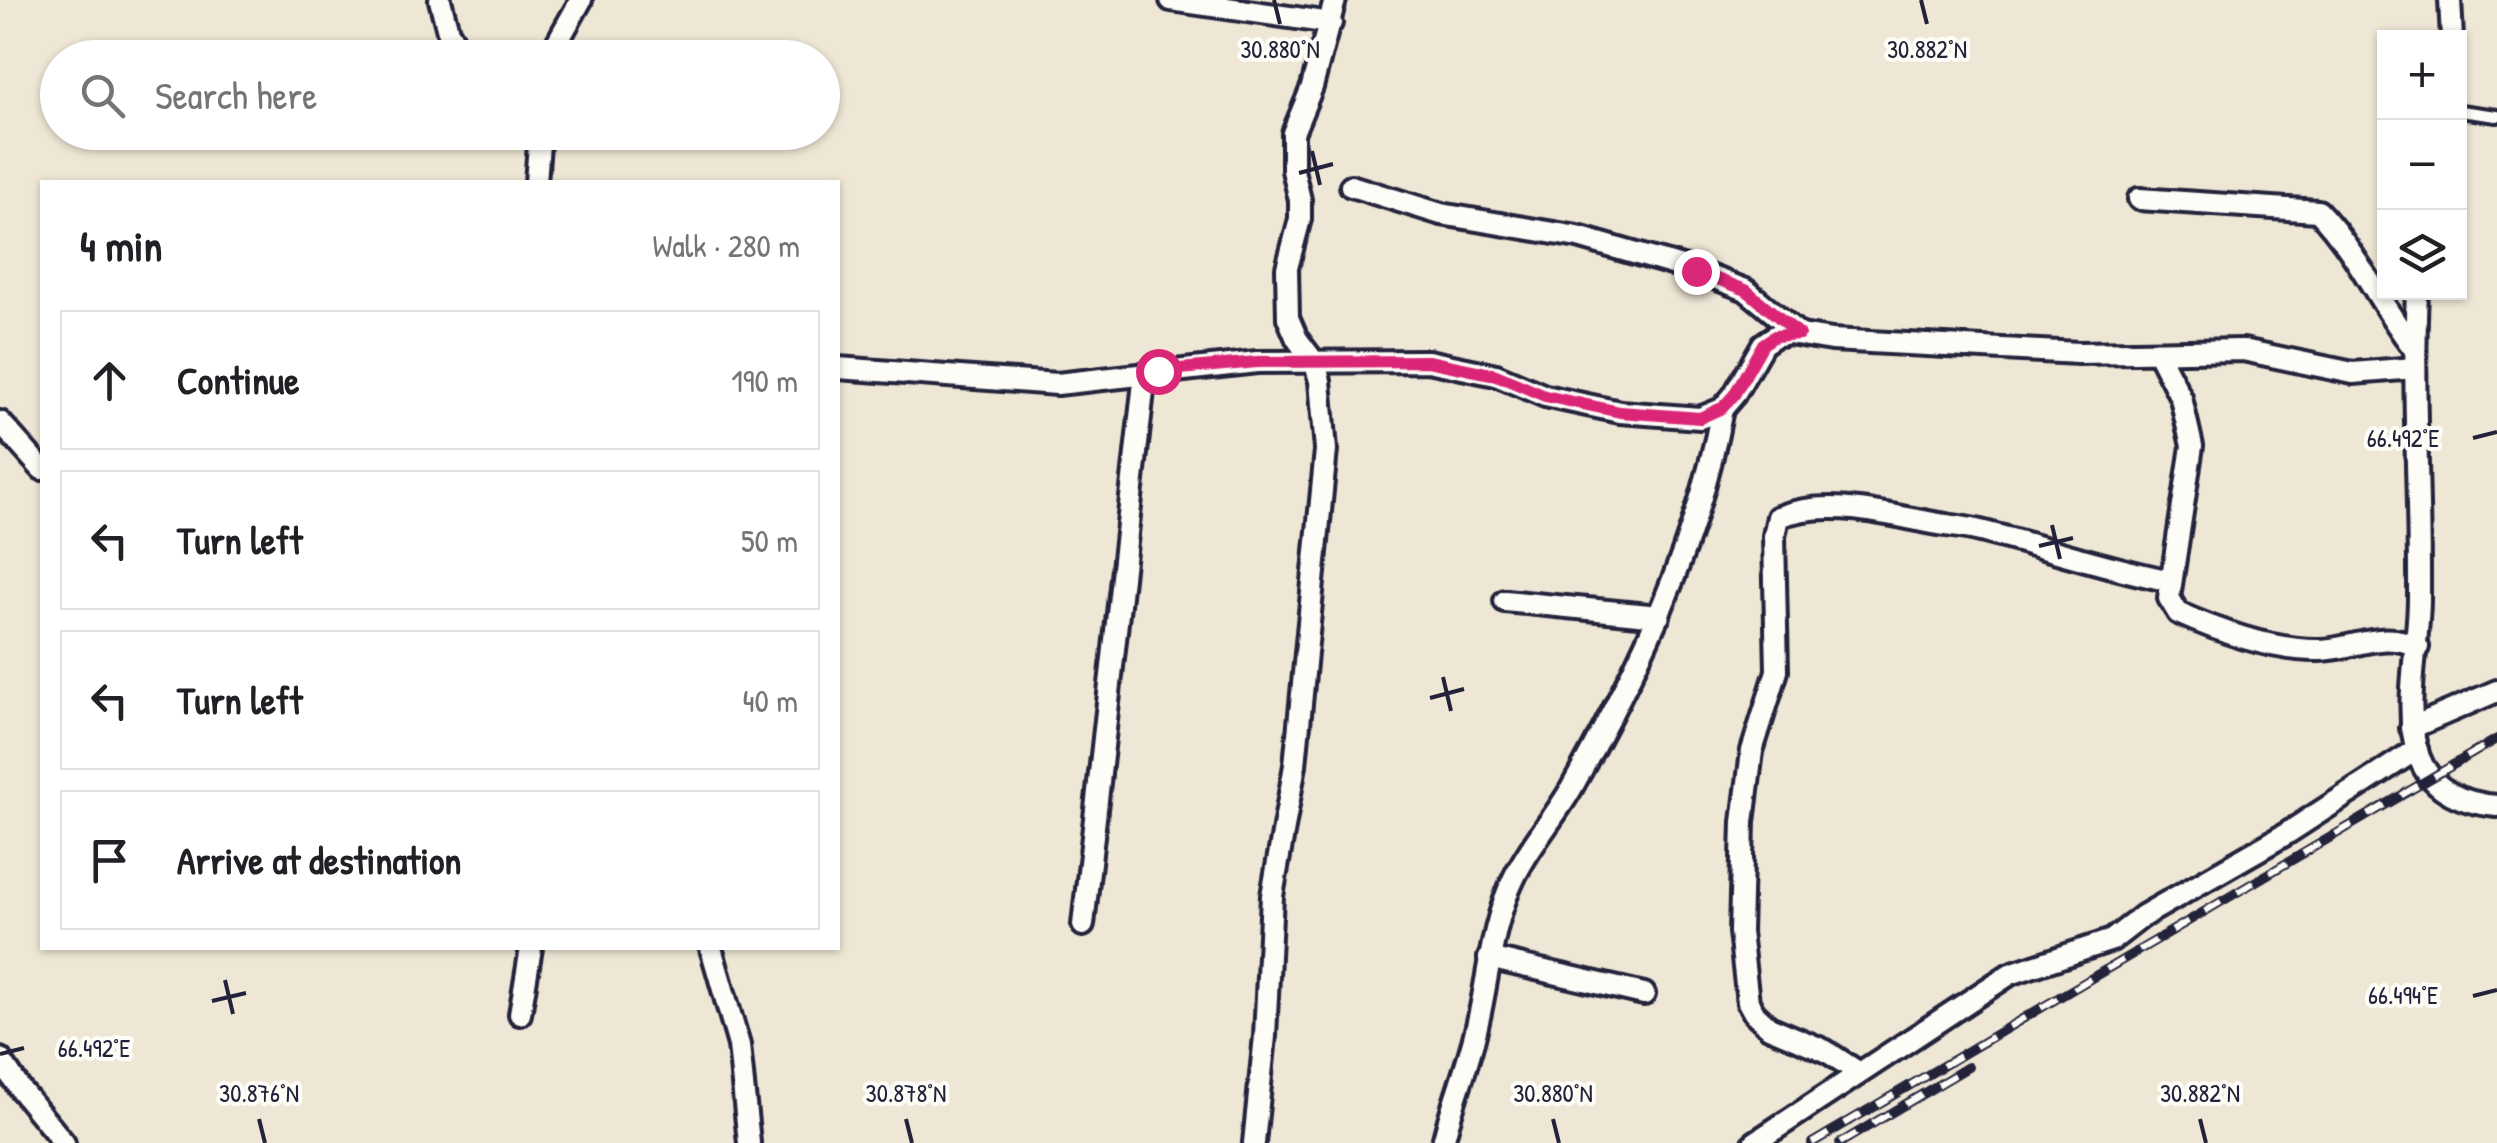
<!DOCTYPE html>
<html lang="en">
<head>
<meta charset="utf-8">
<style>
	:root { --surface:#fff; --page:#f6f6f6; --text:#202124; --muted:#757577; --line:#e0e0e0 }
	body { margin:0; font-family:"Patrick Hand",sans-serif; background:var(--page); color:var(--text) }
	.controls { position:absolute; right:30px; top:30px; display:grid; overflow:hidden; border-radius:0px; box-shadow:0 2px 8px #0004 }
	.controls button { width:90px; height:90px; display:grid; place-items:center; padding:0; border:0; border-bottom:2px solid var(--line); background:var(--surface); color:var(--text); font:50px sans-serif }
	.stop { position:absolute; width:30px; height:30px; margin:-22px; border:8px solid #db2777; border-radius:50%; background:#fff }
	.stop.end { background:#db2777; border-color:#fff; box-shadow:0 2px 10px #0008 }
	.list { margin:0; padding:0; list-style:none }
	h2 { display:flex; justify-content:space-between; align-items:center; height:130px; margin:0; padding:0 40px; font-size:42px }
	h2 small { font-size:32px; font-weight:400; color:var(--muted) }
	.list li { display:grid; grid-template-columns:65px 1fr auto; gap:30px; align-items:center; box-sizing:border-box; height:140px; margin:0 20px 20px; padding:0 20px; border:2px solid var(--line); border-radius:0px }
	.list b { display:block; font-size:38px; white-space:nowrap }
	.list em { font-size:32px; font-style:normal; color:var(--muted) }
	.icon { flex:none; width:55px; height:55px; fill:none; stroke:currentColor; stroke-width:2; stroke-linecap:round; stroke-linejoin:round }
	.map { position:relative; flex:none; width:2497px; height:1143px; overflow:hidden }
	.search { position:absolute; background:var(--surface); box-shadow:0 2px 8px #0004; left:40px; top:40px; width:800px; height:110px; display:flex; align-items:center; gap:25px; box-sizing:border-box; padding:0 35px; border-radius:55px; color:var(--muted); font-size:38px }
	.panel { position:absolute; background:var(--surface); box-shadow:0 2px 8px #0004; left:40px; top:180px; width:800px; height:770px; border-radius:0px }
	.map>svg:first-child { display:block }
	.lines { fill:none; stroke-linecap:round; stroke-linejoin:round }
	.lane-casing { stroke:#22223b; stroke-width:18 }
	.street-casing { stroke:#22223b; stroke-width:28 }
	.lane { stroke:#fdfcf7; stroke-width:10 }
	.street { stroke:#fdfcf7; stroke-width:20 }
	.rail-casing { stroke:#22223b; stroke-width:10 }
	.rail { stroke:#fdfcf7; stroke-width:6; stroke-dasharray:19; stroke-linecap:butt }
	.route { stroke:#db2777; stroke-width:12 }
	.ticks { fill:none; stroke:#22223b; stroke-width:4 }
	.ticks-label { font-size:25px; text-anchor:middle; fill:#22223b; stroke:#fdfcf7; stroke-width:8; stroke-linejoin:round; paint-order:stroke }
</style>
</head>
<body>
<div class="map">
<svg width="2497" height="1143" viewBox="0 0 2497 1143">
	<rect width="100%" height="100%" fill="#efe7d5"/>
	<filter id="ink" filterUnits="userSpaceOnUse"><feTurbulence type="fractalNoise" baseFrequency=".01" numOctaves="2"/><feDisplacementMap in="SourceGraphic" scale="20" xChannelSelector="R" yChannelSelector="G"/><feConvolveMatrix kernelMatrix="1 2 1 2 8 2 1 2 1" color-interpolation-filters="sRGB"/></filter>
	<g filter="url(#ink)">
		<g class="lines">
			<g class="lane-casing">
				<path id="lane" d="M2460,111l37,5"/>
			</g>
			<g class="street-casing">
				<g id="street">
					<path d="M440,0l8,31 16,27"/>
					<path d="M1171,0l160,23"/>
					<path d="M2450,0l2,38"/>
					<path d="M553,58l5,-17 23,-41"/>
					<path d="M536,182l4,-50"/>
					<path d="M1351,186l90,28 137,23 118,34 50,19 53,44"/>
					<path d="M2139,199l179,12c41,43 61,93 97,139"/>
					<path d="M2417,292c-5,102 3,204 2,306 0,48 -17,113 0,159 13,34 43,46 78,49"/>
					<path d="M2158,353l23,45 11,48 -23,152 9,15c43,19 95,38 142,37 35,-1 63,-21 98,-3"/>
					<path d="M838,368l219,16 200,-22 171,-1 68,14 49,21 75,16 80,6 22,-9 12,-14 29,-51 12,-8 14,-3 43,7 247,13 164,-3 110,23 62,-5"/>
					<path d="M0,422l42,47"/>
					<path d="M1505,601l154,15"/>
					<path d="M2411,728l86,-37"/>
					<path d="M1083,925l62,-552"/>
					<path d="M711,948l28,97 10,98"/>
					<path d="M1489,958l155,36"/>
					<path d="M520,1014l11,-66"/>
					<path d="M0,1059l20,30 44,54"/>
					<path d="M1858,1072l-32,-21 -57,-24 -15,-14 -6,-11 -8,-70 3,-110 9,-71 25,-80 -3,-135 4,-19c46,-18 98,-5 145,4 17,4 36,5 53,9 66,16 129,38 195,51"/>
					<path d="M1254,1143l11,-107 7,-140 23,-131 31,-315 -6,-69 -5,-18 -18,-24 -9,-21 -1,-50 13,-49v-19l-7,-30v-37l19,-46 23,-87"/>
					<path d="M1443,1143c9,-40 25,-77 34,-117 12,-49 14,-101 37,-148 15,-32 39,-58 57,-89 68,-122 126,-242 151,-380"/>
					<path d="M1754,1143l256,-169 102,-34 31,-24 143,-82 131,-85"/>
				</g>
			</g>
			<use href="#lane" class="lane"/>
			<use href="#street" class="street"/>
			<g class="rail-casing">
				<g id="rail">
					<path d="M1812,1143l685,-404"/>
					<path d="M1840,1143l128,-76"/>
				</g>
			</g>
			<use href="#rail" class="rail"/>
		</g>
	</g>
	<g class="lines" filter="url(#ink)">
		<path class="route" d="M1158,371l99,-9 171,-1 68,14 49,21 75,16 80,6 22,-10 12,-13 29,-51 12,-8 24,-2 -53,-44 -50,-19"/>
	</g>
	<path class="ticks" d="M1274,0l6,24M1921,0l6,24M1312,151l8,34M1299,173l34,-9M2473,438l24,-6M2052,525l8,34M2039,546l34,-8M1443,677l8,34M1430,698l34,-9M225,980l8,34M2473,996l24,-6M212,1001l34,-8M0,1054l24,-6M259,1119l6,24M906,1119l6,24M1553,1119l6,24M2200,1119l6,24"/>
	<g class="ticks-label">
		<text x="1280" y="58">30.880°N</text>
		<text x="1927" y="58">30.882°N</text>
		<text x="2403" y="447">66.492°E</text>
		<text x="2403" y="1004">66.494°E</text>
		<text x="94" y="1057">66.492°E</text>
		<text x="259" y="1102">30.876°N</text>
		<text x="906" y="1102">30.878°N</text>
		<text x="1553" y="1102">30.880°N</text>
		<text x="2200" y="1102">30.882°N</text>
	</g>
</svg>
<div class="controls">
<button>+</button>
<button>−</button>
<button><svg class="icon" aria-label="layers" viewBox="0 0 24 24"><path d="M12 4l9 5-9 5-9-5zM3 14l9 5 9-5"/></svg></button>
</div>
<div class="stop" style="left:1158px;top:371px"></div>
<div class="stop end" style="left:1696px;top:271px"></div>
<div class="search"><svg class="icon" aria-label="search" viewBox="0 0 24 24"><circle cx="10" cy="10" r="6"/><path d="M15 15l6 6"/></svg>Search here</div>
<section class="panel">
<h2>4 min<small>Walk · 280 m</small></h2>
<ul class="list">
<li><svg class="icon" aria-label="ahead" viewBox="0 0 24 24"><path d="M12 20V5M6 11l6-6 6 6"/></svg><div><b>Continue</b></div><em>190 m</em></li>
<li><svg class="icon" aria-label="left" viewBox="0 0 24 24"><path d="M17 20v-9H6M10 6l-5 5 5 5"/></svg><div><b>Turn left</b></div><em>50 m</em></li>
<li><svg class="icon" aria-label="left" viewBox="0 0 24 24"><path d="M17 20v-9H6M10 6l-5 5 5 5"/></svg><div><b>Turn left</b></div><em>40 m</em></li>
<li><svg class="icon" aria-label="arrive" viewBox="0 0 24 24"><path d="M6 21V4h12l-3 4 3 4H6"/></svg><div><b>Arrive at destination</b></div></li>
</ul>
</section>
</div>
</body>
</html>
